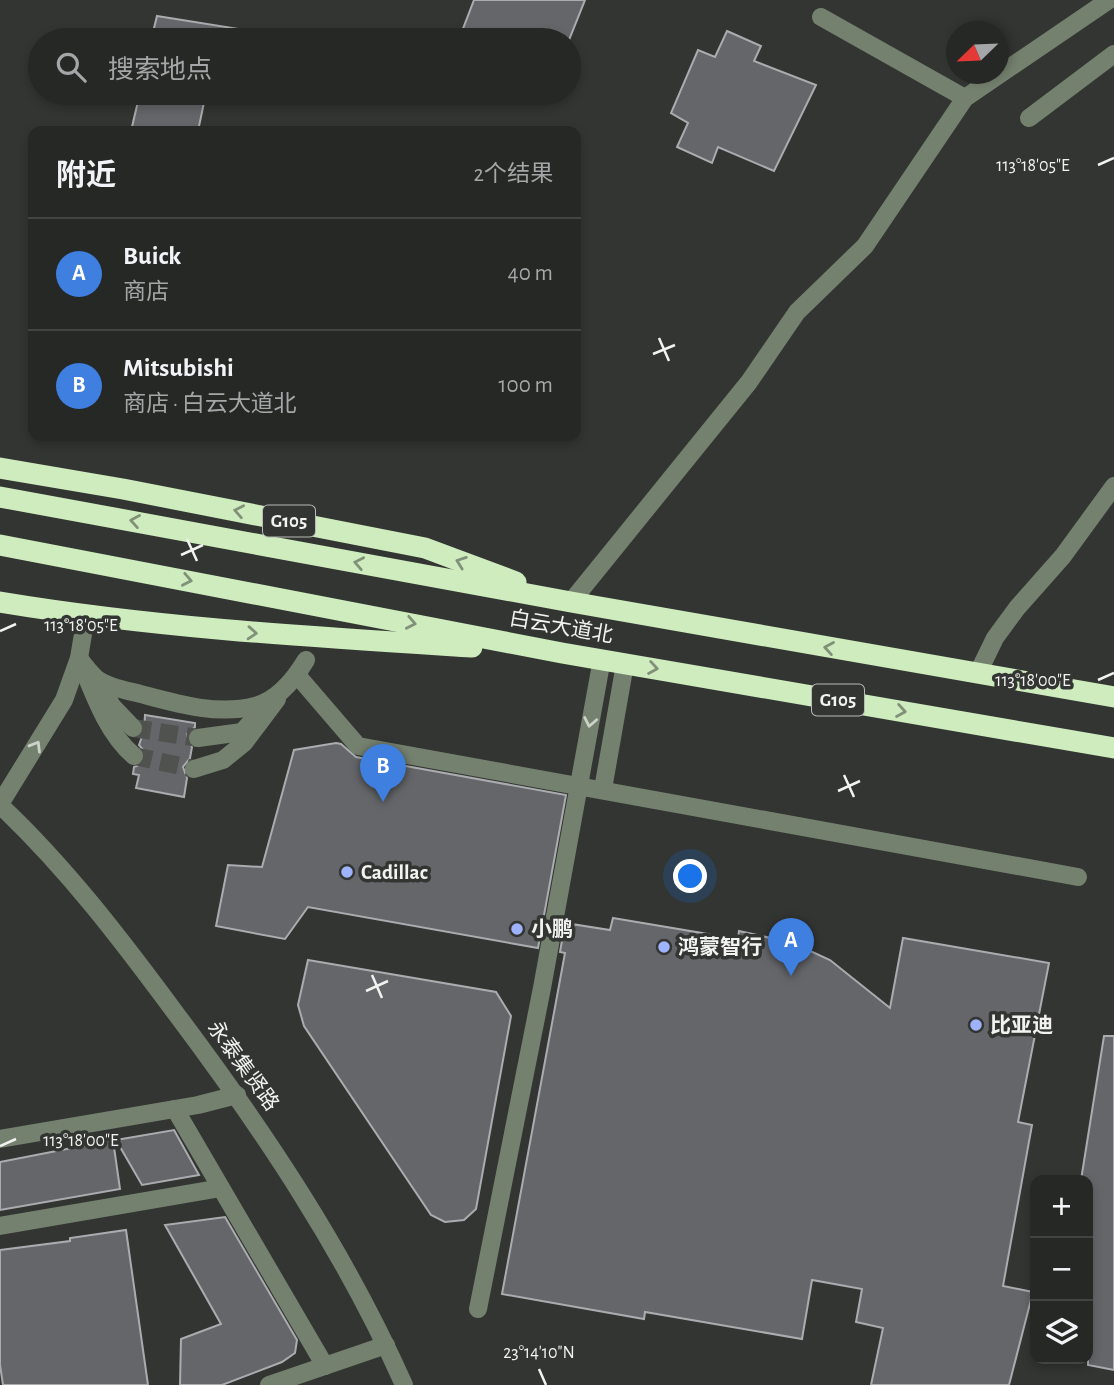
<!DOCTYPE html>
<html lang="zh">
<head>
<meta charset="utf-8">
<style>
	:root { --surface:#262826; --page:#2e302e; --text:#f1f3f6; --muted:#a4a6a7; --line:#424443; --accent:#d93025 }
	body { margin:0; font-family:"Alegreya Sans","Noto Sans SC",sans-serif; background:var(--page); color:var(--text) }
	.controls { position:absolute; right:21px; bottom:21px; display:grid; overflow:hidden; border-radius:14px; box-shadow:0 4px 10px #0003 }
	.controls button { width:63px; height:63px; display:grid; place-items:center; padding:0; border:0; border-bottom:2px solid var(--line); background:var(--surface); color:var(--text); font:35px sans-serif }
	.compass { position:absolute; left:946px; top:21px; width:63px; height:63px; border-radius:50%; background:var(--surface); box-shadow:0 4px 10px #0003; rotate:247deg }
	.you { position:absolute; left:691px; top:877px; width:24px; height:24px; margin:-18px; border:5px solid #fff; border-radius:50%; background:#1a73e8; box-shadow:0 0 0 10px #1a73e833 }
	.badge { display:grid; place-items:center; width:46px; height:46px; border-radius:50%; background:var(--accent); color:#fff; font-size:23px; font-weight:700 }
	.pin { position:absolute; translate:-50% -58px; filter:drop-shadow(0 2px 4px #0008) }
	.pin::after { content:''; position:absolute; top:37px; width:24px; height:21px; background:inherit; clip-path:polygon(0 0,100% 0,50% 100%) }
	.list { margin:0; padding:0; list-style:none }
	h2 { display:flex; justify-content:space-between; align-items:center; height:91px; margin:0; padding:0 28px; font-size:30px }
	h2 small { font-size:23px; font-weight:400; color:var(--muted) }
	.list li { display:grid; grid-template-columns:46px 1fr auto; gap:21px; align-items:center; box-sizing:border-box; height:112px; padding:0 28px; border-top:2px solid var(--line) }
	.list b { display:block; font-size:26px; white-space:nowrap }
	.list p { margin:0; font-size:23px; white-space:nowrap; color:var(--muted) }
	.list em { font-size:23px; font-style:normal; color:var(--muted) }
	.icon { flex:none; width:38px; height:38px; fill:none; stroke:currentColor; stroke-width:2; stroke-linecap:round; stroke-linejoin:round }
	.map { position:relative; flex:none; width:1114px; height:1385px; overflow:hidden }
	.search { position:absolute; background:var(--surface); box-shadow:0 4px 10px #0003; left:28px; top:28px; width:553px; height:77px; display:flex; align-items:center; gap:18px; box-sizing:border-box; padding:0 24px; border-radius:38px; color:var(--muted); font-size:26px }
	.panel { position:absolute; background:var(--surface); box-shadow:0 4px 10px #0003; left:28px; top:126px; width:553px; height:315px; border-radius:14px }
	.map>svg:first-child { display:block }
	.building { fill:#656669; stroke:#abacb0; stroke-width:2 }
	.lines { fill:none; stroke-linecap:round; stroke-linejoin:round }
	.minor-tunnel { stroke:#50524f; stroke-width:18; stroke-dasharray:18 9; stroke-linecap:butt }
	.minor { stroke:#75816f; stroke-width:18 }
	.highway { stroke:#cfecbe; stroke-width:21 }
	.oneway { stroke:#819078 }
	.oneway2 { stroke:#ccd1ca }
	.ticks { fill:none; stroke:#f2f3f1; stroke-width:2.5 }
	.poi-dot { fill:#9fb3fd; stroke:#333532; stroke-width:2.5 }
	.labels { text-anchor:middle; dominant-baseline:central; stroke-width:7; stroke-linejoin:round; paint-order:stroke }
	.shield { fill:#333532; stroke:#b9bab8; stroke-width:2 }
	.shield-label { font-size:19px; font-weight:bold; fill:#f2f3f1 }
	.street-label { font-size:21px; fill:#f2f3f1; stroke:#333532 }
	.poi-label { font-size:21px; font-weight:bold; fill:#f2f3f1; stroke:#333532; text-anchor:start }
	.ticks-label { font-size:18px; text-anchor:middle; fill:#f2f3f1; stroke:#333532; stroke-width:7; stroke-linejoin:round; paint-order:stroke }
</style>
</head>
<body>
<div class="map">
<svg width="1114" height="1385" viewBox="0 0 1114 1385">
	<rect width="100%" height="100%" fill="#333532"/>
	<g class="building">
		<path d="M474,0h111l-16,40h-91l-17,-6z"/>
		<path d="M157,16l88,14 -1,10h-93z"/>
		<path d="M727,31l34,15 -7,15 62,24 -42,86 -56,-24 -6,16 -35,-16 11,-24 -17,-10 27,-63 17,7z"/>
		<path d="M140,93h66l-8,38h-67z"/>
		<path d="M145,715l50,8v4l-8,7v6l5,7 -2,11 -7,9 4,11 -3,19 -48,-9 3,-13 -6,-1 1,-7 8,-3 3,-6v-6l-6,-7 5,-14z"/>
		<path d="M336,743l5,1 15,13 210,38 -28,153 -230,-41 -23,32 -69,-13 12,-61 34,2 32,-117z"/>
		<path d="M613,918l125,21 1,-8 54,12 37,17 60,48 13,-70 146,25 -31,159 14,3 -29,161 30,6 -24,93h-138l12,-57 -27,-6 6,-33 -50,-9 -10,59 -157,-27 -1,7 -142,-25 63,-341 -5,-1 5,-29 45,7z"/>
		<path d="M308,960l188,32 15,24 -35,193 -12,11 -19,2 -14,-7 -127,-189 -6,-21z"/>
		<path d="M1104,1036h10v334l-26,-5v-185h-7z"/>
		<path d="M174,1130l25,45 -57,10 -26,-45z"/>
		<path d="M113,1140l7,49 -120,21v-48z"/>
		<path d="M225,1217l72,123 -2,13 -13,9 -60,23h-42l1,-46 40,-15 -56,-99z"/>
		<path d="M126,1230l22,155h-145l-3,-20v-115l70,-9v-3z"/>
	</g>
	<g class="lines">
		<g class="minor-tunnel">
			<path d="M133,728l65,10"/>
			<path d="M134,756l60,13"/>
		</g>
		<g class="minor">
			<path d="M821,17l144,81"/>
			<path d="M1029,118l85,-64"/>
			<path d="M571,602l178,-220 48,-70 68,-66 100,-148 144,-98"/>
			<path d="M79,658c5,7 11,15 18,21 11,8 27,11 40,14 38,10 79,23 118,13 23,-6 39,-26 51,-46"/>
			<path d="M83,668c12,30 26,67 51,88"/>
			<path d="M978,673l17,-35 22,-30 46,-52 51,-70"/>
			<path d="M297,675l61,71 720,131"/>
			<path d="M104,691l8,15 21,22"/>
			<path d="M198,738l44,-6 10,-11"/>
			<path d="M194,769l29,-9 21,-17 33,-44"/>
			<path d="M603,789l22,-125"/>
			<path d="M0,804l64,-104 15,-42 7,-42"/>
			<path d="M0,805c67,63 123,137 177,210 87,116 168,237 227,370"/>
			<path d="M175,1109l150,257"/>
			<path d="M0,1139l198,-34 39,-10"/>
			<path d="M0,1226l221,-38"/>
			<path d="M478,1309l64,-321 60,-329"/>
			<path d="M269,1385l117,-40"/>
		</g>
		<g class="highway">
			<path d="M0,468l123,21 302,59 91,34"/>
			<path d="M0,497l571,105 543,95"/>
			<path d="M0,545l562,108 552,95"/>
			<path d="M0,602c157,26 314,35 472,45"/>
		</g>
	</g>
	<defs><path id="oneway-chevron" d="M-2-3.5L2.5 0L-2 3.5" fill="none" stroke-width="1.6" stroke-linecap="round" stroke-linejoin="round" transform="scale(1.75)"/></defs>
	<g class="oneway">
		<use href="#oneway-chevron" transform="translate(239 511) rotate(-169)"/>
		<use href="#oneway-chevron" transform="translate(135 521) rotate(-170)"/>
		<use href="#oneway-chevron" transform="translate(461 562) rotate(-160)"/>
		<use href="#oneway-chevron" transform="translate(359 563) rotate(-169)"/>
		<use href="#oneway-chevron" transform="translate(187 580) rotate(11)"/>
		<use href="#oneway-chevron" transform="translate(411 623) rotate(11)"/>
		<use href="#oneway-chevron" transform="translate(252 633) rotate(4)"/>
		<use href="#oneway-chevron" transform="translate(829 648) rotate(-170)"/>
		<use href="#oneway-chevron" transform="translate(653 668) rotate(10)"/>
		<use href="#oneway-chevron" transform="translate(901 711) rotate(10)"/>
	</g>
	<g class="oneway2">
		<use href="#oneway-chevron" transform="translate(590 722) rotate(101)"/>
		<use href="#oneway-chevron" transform="translate(36 746) rotate(-59)"/>
	</g>
	<path class="ticks" d="M1098,165l16,-7M659,338l10,23M653,354l22,-9M187,539l10,22M181,555l22,-10M0,631l16,-7M1098,680l16,-7M844,775l10,22M838,791l22,-10M372,975l10,23M366,991l22,-10M0,1146l16,-7M539,1369l7,16"/>
	<g class="poi-dot">
		<circle cx="347" cy="872" r="7"/>
		<circle cx="517" cy="929" r="7"/>
		<circle cx="664" cy="947" r="7"/>
		<circle cx="976" cy="1025" r="7"/>
	</g>
	<g class="labels">
		<g class="shield">
			<rect x="263" y="505.5" width="52" height="31" rx="5"/>
			<rect x="812" y="684.5" width="52" height="31" rx="5"/>
		</g>
		<g class="shield-label">
			<text x="289" y="521">G105</text>
			<text x="838" y="700">G105</text>
		</g>
		<g class="street-label">
			<text transform="translate(561 627) rotate(10)">白云大道北</text>
			<text transform="translate(243 1066) rotate(54)">永泰集贤路</text>
		</g>
		<g class="poi-label">
			<text x="361" y="872">Cadillac</text>
			<text x="531" y="929">小鹏</text>
			<text x="678" y="947">鸿蒙智行</text>
			<text x="990" y="1025">比亚迪</text>
		</g>
	</g>
	<g class="ticks-label">
		<text x="1033" y="171">113°18'05"E</text>
		<text x="81" y="631">113°18'05"E</text>
		<text x="1033" y="686">113°18'00"E</text>
		<text x="81" y="1146">113°18'00"E</text>
		<text x="539" y="1358">23°14'10"N</text>
	</g>
</svg>
<div class="controls">
<button>+</button>
<button>−</button>
<button><svg class="icon" aria-label="layers" viewBox="0 0 24 24"><path d="M12 4l9 5-9 5-9-5zM3 14l9 5 9-5"/></svg></button>
</div>
<svg class="compass" viewBox="-18 -18 36 36"><path d="M0-13l5 13h-10z" fill="#e53935"/><path d="M0 13l5-13h-10z" fill="#a4a6a7"/></svg>
<div class="you"></div>
<div class="pin badge" style="left:791px;top:976px;background:#3f7fe0">A</div>
<div class="pin badge" style="left:383px;top:802px;background:#3f7fe0">B</div>
<div class="search"><svg class="icon" aria-label="search" viewBox="0 0 24 24"><circle cx="10" cy="10" r="6"/><path d="M15 15l6 6"/></svg>搜索地点</div>
<section class="panel">
<h2>附近<small>2个结果</small></h2>
<ul class="list">
<li><span class="badge" style="background:#3f7fe0">A</span><div><b>Buick</b><p>商店</p></div><em>40 m</em></li>
<li><span class="badge" style="background:#3f7fe0">B</span><div><b>Mitsubishi</b><p>商店 · 白云大道北</p></div><em>100 m</em></li>
</ul>
</section>
</div>
</body>
</html>
